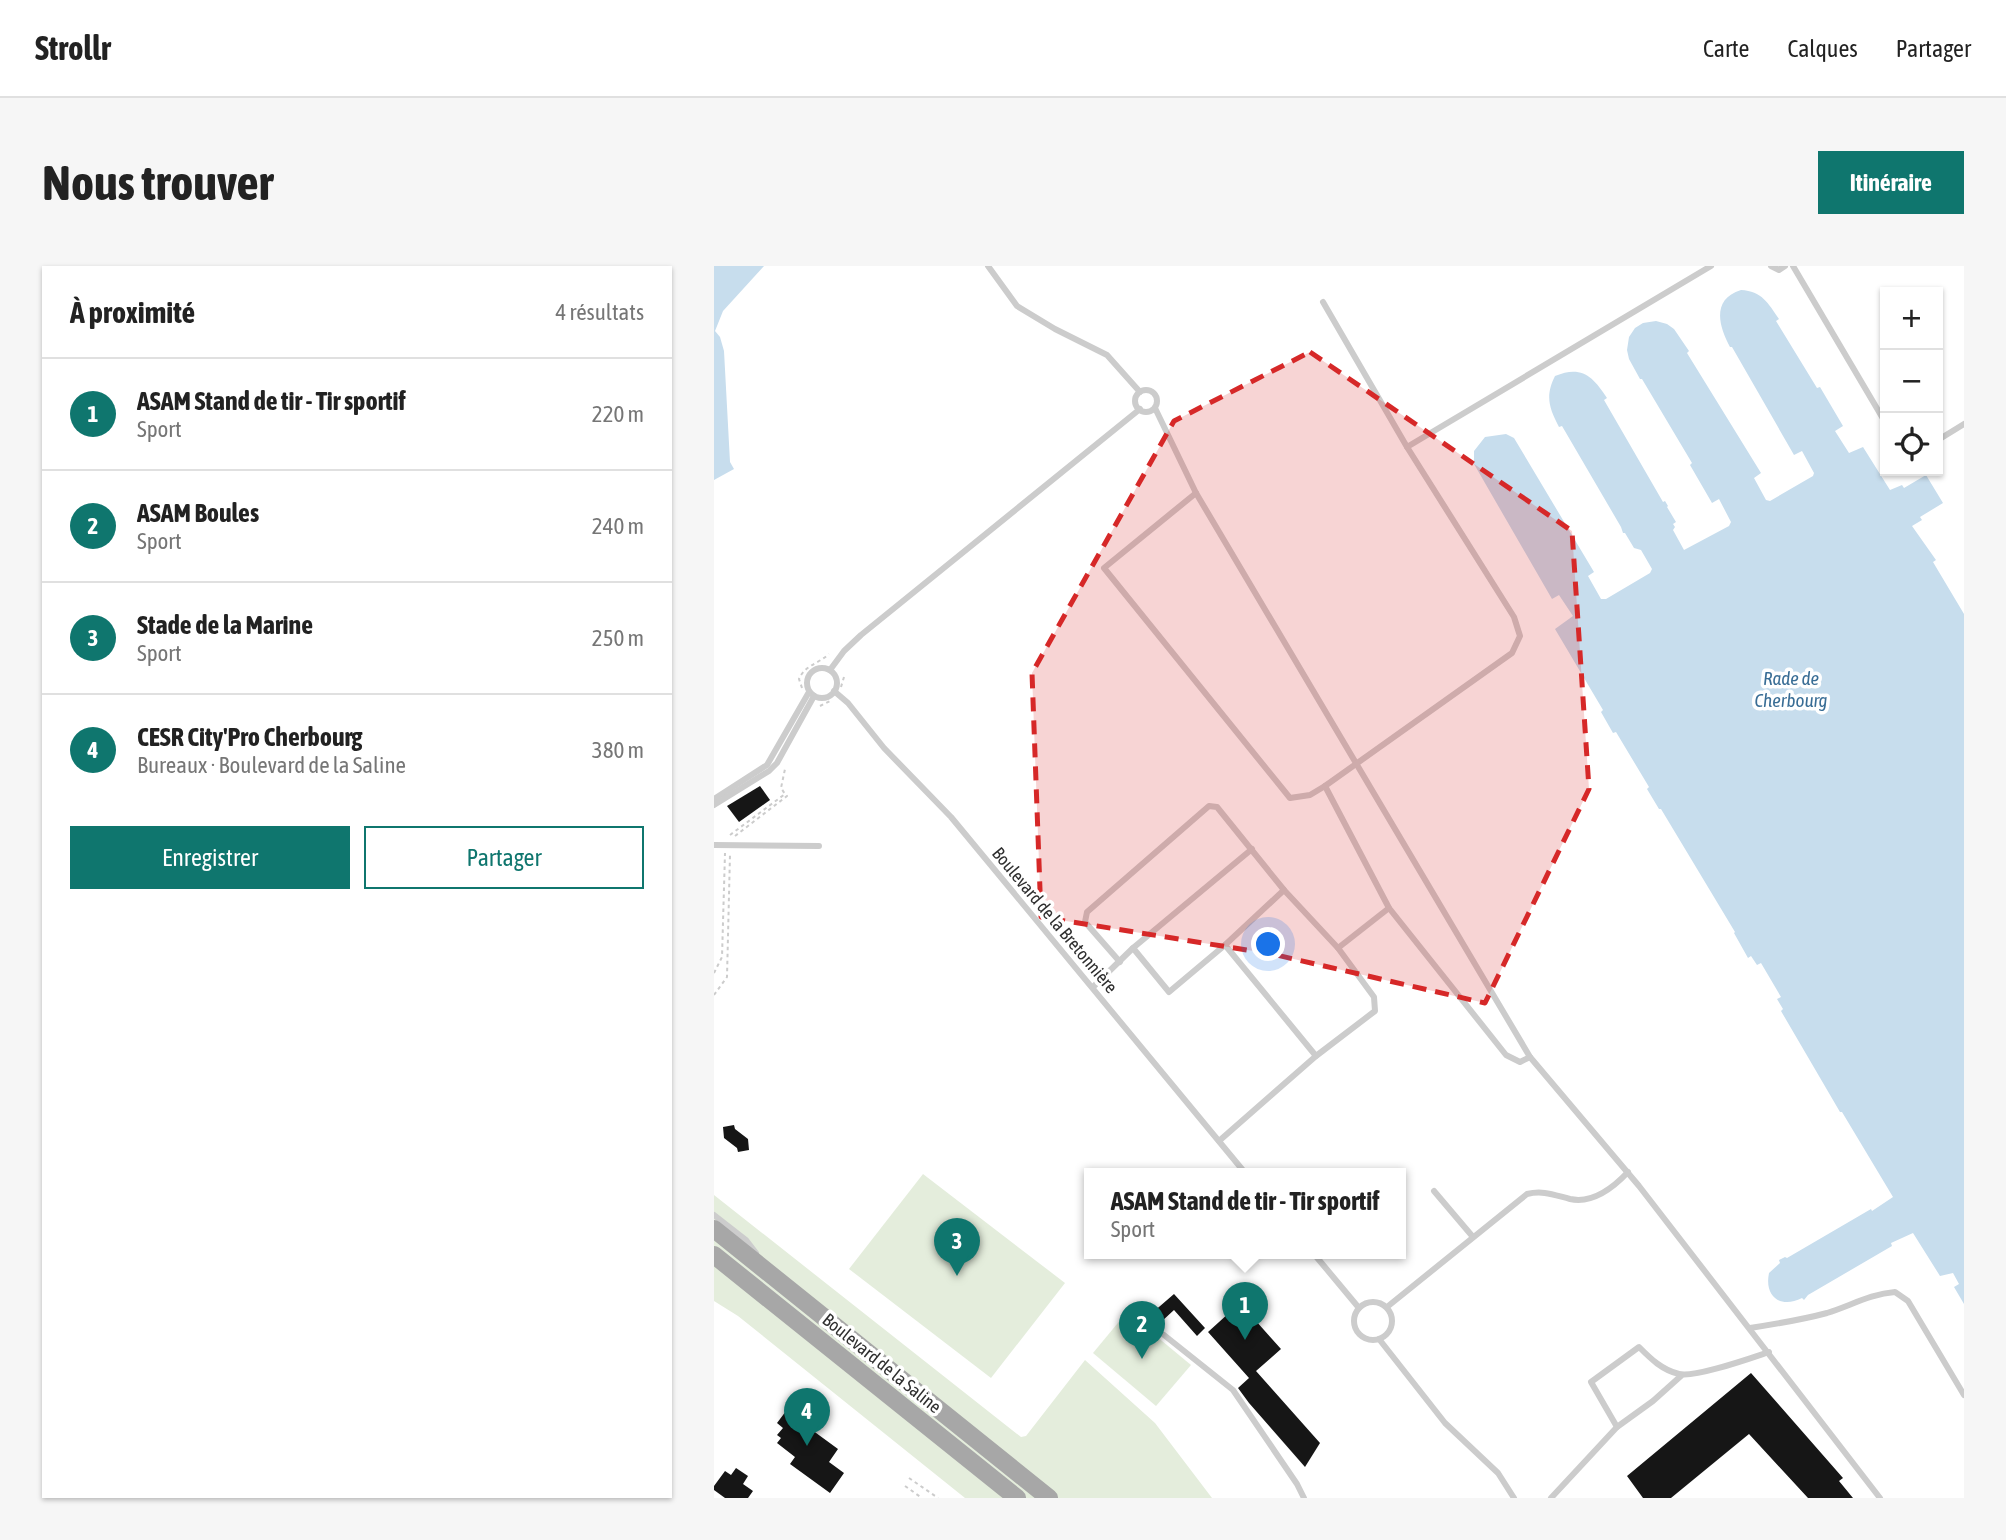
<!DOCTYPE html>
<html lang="fr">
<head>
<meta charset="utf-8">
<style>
	:root { --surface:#fff; --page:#f6f6f6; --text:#222; --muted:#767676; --line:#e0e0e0; --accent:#0f766e }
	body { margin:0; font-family:"Asap Condensed",sans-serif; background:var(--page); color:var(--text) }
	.controls { position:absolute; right:21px; top:21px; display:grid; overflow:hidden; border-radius:0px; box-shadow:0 2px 5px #0004 }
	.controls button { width:63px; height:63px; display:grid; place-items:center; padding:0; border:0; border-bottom:2px solid var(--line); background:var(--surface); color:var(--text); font:35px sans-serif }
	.you { position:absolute; left:555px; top:679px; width:24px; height:24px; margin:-18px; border:5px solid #fff; border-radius:50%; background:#1a73e8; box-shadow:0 0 0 10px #1a73e833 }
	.badge { display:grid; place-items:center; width:46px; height:46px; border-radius:50%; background:var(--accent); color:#fff; font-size:23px; font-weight:700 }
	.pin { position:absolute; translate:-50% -58px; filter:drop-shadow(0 2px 4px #0008) }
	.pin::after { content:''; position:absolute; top:37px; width:24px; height:21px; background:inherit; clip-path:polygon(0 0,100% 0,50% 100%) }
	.popup { position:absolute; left:370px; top:902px; width:322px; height:91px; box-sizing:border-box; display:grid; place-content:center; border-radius:0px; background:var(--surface); filter:drop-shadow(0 2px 5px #0005); font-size:23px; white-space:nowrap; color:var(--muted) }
	.popup b { font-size:26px; color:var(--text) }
	.popup::after { content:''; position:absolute; left:50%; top:100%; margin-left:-14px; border:14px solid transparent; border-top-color:var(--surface) }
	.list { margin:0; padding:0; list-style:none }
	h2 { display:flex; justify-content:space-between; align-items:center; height:91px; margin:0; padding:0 28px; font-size:30px }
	h2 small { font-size:23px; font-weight:400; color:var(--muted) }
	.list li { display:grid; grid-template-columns:46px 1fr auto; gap:21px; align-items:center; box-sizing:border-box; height:112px; padding:0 28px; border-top:2px solid var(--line) }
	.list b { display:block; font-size:26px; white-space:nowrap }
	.list p { margin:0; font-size:23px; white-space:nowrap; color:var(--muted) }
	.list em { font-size:23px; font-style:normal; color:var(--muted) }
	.actions { display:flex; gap:14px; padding:21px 28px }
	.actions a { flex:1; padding:16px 0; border:2px solid var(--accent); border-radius:0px; text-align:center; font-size:24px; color:var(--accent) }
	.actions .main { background:var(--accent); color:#fff }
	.icon { flex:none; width:38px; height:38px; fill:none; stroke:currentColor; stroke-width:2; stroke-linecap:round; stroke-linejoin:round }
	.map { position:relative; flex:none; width:1250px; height:1232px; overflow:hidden; border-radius:0px }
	header { display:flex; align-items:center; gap:42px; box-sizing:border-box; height:98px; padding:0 35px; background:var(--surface); border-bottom:2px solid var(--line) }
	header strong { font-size:33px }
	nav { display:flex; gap:38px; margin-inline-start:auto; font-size:24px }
	.intro { display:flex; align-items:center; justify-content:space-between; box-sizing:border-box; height:168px; padding:0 42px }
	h1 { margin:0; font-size:49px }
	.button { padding:18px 32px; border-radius:0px; background:var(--accent); color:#fff; font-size:24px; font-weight:700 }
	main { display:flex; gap:42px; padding:0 42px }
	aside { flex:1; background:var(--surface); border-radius:0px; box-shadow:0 2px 5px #0004 }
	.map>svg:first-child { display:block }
	.green { fill:#e4eddc }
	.water { fill:#c7dded }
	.building { fill:#161616 }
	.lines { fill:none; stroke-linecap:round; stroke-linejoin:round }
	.path { stroke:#ccc; stroke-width:2; stroke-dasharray:3.5 3.5; stroke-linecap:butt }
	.lane { stroke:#ccc; stroke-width:6 }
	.primary { stroke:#a7a7a7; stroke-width:18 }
	.marked { fill:#d62828; fill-opacity:0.2; stroke:#d62828; stroke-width:5; stroke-dasharray:14 9; stroke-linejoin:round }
	.labels { text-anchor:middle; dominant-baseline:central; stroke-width:7; stroke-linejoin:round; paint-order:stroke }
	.street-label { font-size:18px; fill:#2f2f2f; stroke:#fff }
	.water-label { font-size:19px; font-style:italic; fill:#396d95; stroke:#fff }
</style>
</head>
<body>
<header>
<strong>Strollr</strong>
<nav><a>Carte</a><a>Calques</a><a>Partager</a></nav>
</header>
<div class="intro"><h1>Nous trouver</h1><a class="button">Itinéraire</a></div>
<main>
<aside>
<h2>À proximité<small>4 résultats</small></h2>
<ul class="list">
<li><span class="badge">1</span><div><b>ASAM Stand de tir - Tir sportif</b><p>Sport</p></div><em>220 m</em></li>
<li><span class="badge">2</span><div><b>ASAM Boules</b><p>Sport</p></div><em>240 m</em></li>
<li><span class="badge">3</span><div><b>Stade de la Marine</b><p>Sport</p></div><em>250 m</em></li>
<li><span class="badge">4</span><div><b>CESR City'Pro Cherbourg</b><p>Bureaux · Boulevard de la Saline</p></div><em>380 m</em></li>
</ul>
<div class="actions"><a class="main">Enregistrer</a><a>Partager</a></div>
</aside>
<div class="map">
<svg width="1250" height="1232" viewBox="0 0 1250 1232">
	<rect width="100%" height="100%" fill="#fff"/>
	<g class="green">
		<path d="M209,908l142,109 -74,95 -142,-109z"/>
		<path d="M0,929l307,242 5,-1 59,-76 70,63 57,75h-247l-227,-182 -24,-15z"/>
		<path d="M413,1046l64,53 -35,41 -63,-53z"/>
	</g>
	<g class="water">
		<path d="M0,0h50l-41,45 -8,20 5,6 4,14 6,111 4,7 -20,11z"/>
		<path d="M1027,24c21,1 27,13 38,29l-3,2 41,67 3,-1 23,39 -8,5 14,22 14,-6 27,43 12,-5 2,3 22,-13 17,28 -23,14 2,3 -10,6 24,34 -3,2 31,52v690l-10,-17 5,-3 -6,-11 -13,3 -27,-43 -22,10 1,3 -84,49 -4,5 -2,-2c-21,11 -38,-1 -33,-25l11,-10 -1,-3 6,-3 2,1 84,-49 1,2 21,-14 -51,-85h-2l-59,-101 2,-2 -6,-10 4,-2 -20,-34 -4,2 -6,-9 -3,2 -14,-25 1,-1 -74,-123h-2l-12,-20 2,-2 -33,-55 -3,1 -12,-21 2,-2 -48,-81 18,-13 -14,-21 -7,4 -78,-135v-13l11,-14 21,-3 8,4 80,134 -6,4 13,23h5l44,-26 2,-4 -11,-19 -7,-2 -9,-15h-2l-2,-6 -59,-101 -3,1c-10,-19 -14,-31 -4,-51 26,-11 38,0 52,22l-3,2 59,102 2,-1 3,5 -1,1 9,15 -3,2 2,3 -2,3 11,20 45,-24 2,-4 -12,-23 -7,4 -22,-38 2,-2 -50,-84h-2l-11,-20 -2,-9 2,-13 6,-9 8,-5 13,-2 11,3 7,5 15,22 -2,2 74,120 -7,5 12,22 4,1 43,-25 1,-3 -12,-22 -8,4 -62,-108h-2c-12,-22 -18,-48 11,-57z"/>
	</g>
	<g class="building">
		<path d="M46,520l10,14 -31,22 -12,-16z"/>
		<path d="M20,859l1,4 13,10 1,11 -11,2 -1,-4 -13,-10 -1,-11z"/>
		<path d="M460,1028l31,34 -8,8 -23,-26 -13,12 -9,-9z"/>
		<path d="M526,1037l41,46 -25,22 64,72 -15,24 -56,-64 -11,-15 11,-10 -41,-46z"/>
		<path d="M1037,1107l92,105 -4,3 14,17h-45l-59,-64 -78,64h-28l-16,-22z"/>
		<path d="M72,1145l52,38 -9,13 15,11 -14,20 -40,-29 5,-7 -18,-14 4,-5 -4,-3 6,-7 -6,-5z"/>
		<path d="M22,1202l12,8 -5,8 10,7 -5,7h-23l-11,-8v-4l11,-15 6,4z"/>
	</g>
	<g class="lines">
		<g class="path">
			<path d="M127,421l3,-10"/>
			<path d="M88,422l-3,-9c6,-14 19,-15 30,-25"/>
			<path d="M106,440l10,-5"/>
			<path d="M16,569l55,-41 -4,-6 4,-19"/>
			<path d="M21,570l52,-40 -2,-2"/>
			<path d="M0,707l8,-16 3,-104"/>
			<path d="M0,729l13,-18 3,-123"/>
			<path d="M195,1212l29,20"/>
			<path d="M191,1220l17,12"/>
		</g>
		<g class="lane">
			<path d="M274,0l29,40 38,23 52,26 33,37"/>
			<path d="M1057,0l8,4 6,-4"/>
			<path d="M1079,0l92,156"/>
			<circle cx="432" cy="135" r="11"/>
			<path d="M441,142l41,85 334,564 109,129 241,312"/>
			<path d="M1224,174l26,-16"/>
			<path d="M693,181l304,-181"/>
			<path d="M482,227l-92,75 186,230 20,-3 15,-9 187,-133 8,-17 -6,-19 -107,-170 -84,-145"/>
			<circle cx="108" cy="417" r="15"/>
			<path d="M116,404l14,-19 17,-16 279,-226"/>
			<path d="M120,425l14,12 36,45 67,69 295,357"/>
			<path d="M611,520l64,122 117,147 14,7 10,-5"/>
			<path d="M0,533l53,-34 42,-73"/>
			<path d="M0,539l55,-34 8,-8 37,-67"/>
			<path d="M0,579l105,1"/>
			<path d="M511,679l91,111"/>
			<path d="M419,682l36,44 56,-47 59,-55"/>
			<path d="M624,682l51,-40"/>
			<path d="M406,696l-35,-40 2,-10 122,-106 8,1 67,83 54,58 36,49 1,14 -59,45 -97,85"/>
			<path d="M379,721l40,-39 119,-99"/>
			<path d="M720,925l39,46"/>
			<path d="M0,949l32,25 10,13"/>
			<path d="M600,988l45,54"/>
			<circle cx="659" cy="1055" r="19"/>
			<path d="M673,1041l140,-113c16,-4 27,1 43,5 23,5 43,-11 58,-27"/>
			<path d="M1036,1062c26,-4 51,-8 77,-15 23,-7 43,-19 68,-21l13,9 56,94"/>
			<path d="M450,1069l69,55 64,94 7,14"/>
			<path d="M665,1073l66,84 53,50 16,25"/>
			<path d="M968,1109l-29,26 -36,26 -26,-45 48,-35c12,12 23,23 40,27 16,4 72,-16 90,-22"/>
			<path d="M837,1232l66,-71"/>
		</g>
		<g class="primary">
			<path d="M0,963l335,269"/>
			<path d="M0,989l303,243"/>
		</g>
	</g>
	<path class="marked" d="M596,86l262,179 17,258 -104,214 -213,-49 -231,-37 -9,-244 142,-252z"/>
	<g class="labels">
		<g class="street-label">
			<text transform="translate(341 654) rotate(50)">Boulevard de la Bretonnière</text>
			<text transform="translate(168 1097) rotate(39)">Boulevard de la Saline</text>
		</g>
		<g class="water-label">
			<text x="1077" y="412">Rade de<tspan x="1077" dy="22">Cherbourg</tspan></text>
		</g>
	</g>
</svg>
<div class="controls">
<button>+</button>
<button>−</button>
<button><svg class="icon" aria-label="locate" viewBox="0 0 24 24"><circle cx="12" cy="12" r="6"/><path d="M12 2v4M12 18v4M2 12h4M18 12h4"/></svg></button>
</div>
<div class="you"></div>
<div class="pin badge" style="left:531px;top:1074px">1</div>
<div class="popup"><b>ASAM Stand de tir - Tir sportif</b>Sport</div>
<div class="pin badge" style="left:428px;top:1093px">2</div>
<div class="pin badge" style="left:243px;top:1010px">3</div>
<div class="pin badge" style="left:93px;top:1180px">4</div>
</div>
</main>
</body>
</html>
